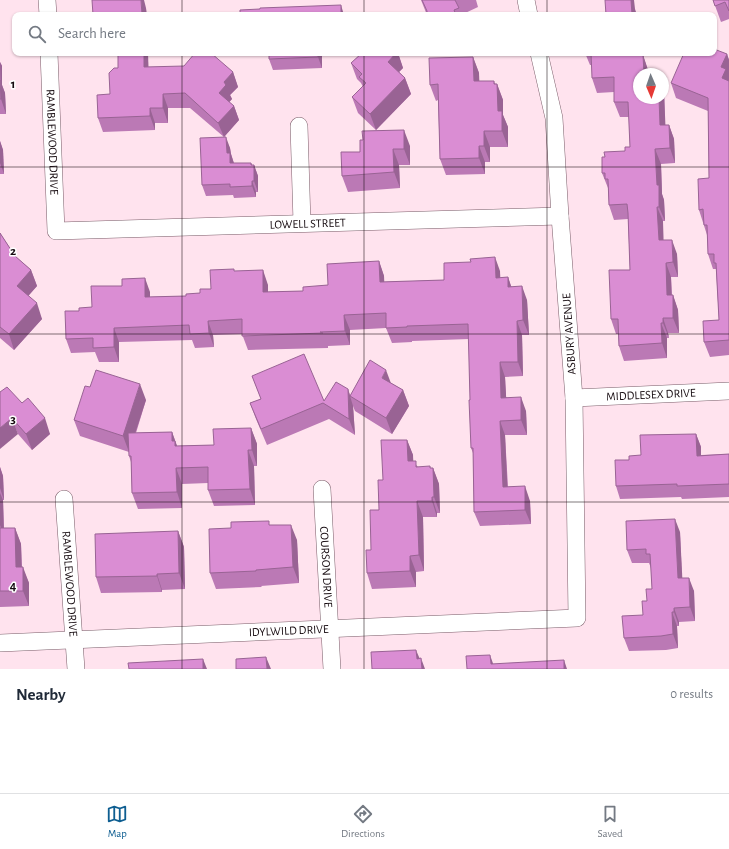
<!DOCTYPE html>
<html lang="en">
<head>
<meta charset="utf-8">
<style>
	:root { --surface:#fff; --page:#f2f2f3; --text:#1f2937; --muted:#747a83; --line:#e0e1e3; --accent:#0e5e91 }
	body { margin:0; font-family:"Alegreya Sans",sans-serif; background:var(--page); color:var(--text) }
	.compass { position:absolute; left:633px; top:68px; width:36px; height:36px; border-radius:50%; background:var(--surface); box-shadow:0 1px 3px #0004; rotate:178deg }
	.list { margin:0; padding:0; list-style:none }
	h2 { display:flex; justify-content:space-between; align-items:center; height:52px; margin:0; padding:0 16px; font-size:17px }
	h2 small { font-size:13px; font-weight:400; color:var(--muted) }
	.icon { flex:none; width:22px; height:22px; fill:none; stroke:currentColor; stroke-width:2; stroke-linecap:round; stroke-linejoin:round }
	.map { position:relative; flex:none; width:729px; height:669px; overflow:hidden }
	.search { position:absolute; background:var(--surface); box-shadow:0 1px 3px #0004; left:12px; right:12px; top:12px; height:44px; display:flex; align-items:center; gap:10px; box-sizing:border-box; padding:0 14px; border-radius:8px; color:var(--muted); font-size:15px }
	.sheet { height:124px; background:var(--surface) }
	nav { display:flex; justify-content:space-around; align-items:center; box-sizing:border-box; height:56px; border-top:1px solid var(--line); background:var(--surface); font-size:11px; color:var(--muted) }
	nav a { display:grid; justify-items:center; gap:2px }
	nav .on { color:var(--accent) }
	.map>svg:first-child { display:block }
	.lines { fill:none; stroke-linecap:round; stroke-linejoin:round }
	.street-casing { stroke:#7a5d69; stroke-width:18 }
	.street { stroke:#fff; stroke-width:17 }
	.wall { fill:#bb79b5 }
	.shaded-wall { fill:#996394 }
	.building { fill:#da8dd3; stroke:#996394 }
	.grid { fill:none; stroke:#160b10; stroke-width:1; stroke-opacity:0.55 }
	.labels { text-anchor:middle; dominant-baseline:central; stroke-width:3; stroke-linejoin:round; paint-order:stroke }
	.street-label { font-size:12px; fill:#160b10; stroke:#fff }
	.grid-label { font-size:13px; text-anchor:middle; font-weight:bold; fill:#160b10; stroke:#fff; stroke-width:3; stroke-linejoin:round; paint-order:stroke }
</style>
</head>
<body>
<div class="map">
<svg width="729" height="669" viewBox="0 0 729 669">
	<rect width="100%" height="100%" fill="#ffe3ee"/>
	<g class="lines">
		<g class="street-casing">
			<g id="street">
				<path d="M47,0l1,15"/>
				<path d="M526,0l3,15"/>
				<path id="s1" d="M49,53l7,178 504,-15"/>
				<path d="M299,126l3,97"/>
				<path id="s2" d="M574,398l155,-7"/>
				<path id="s3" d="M322,489l10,180"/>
				<path id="s4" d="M64,499l12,170"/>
				<path id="s5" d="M0,643l577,-25 -3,-220 -14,-182 -6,-98 -15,-65"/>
			</g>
		</g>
		<use href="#street" class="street"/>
	</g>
	<g class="wall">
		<path d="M421,0h55l2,7 -17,8h-34z"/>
		<path d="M713,0h16v19l-8,3z"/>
		<path d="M322,53v15l-49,2 -4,-11z"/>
		<path d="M362,53h36l5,15 -4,4 6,6 6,16 -35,36 -18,-17 -6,-16 11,-10 -2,-4 -4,-4 -6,-16z"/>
		<path d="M585,53h53v2h5l5,15 -9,4 24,24v-10l1,2 1,35h4l5,14 1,24 -14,1 1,30 2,6 1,21h-2v19l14,14 1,23h-7l1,18h1l5,15 1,23h-11l1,5h-2v20l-43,3 -5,-15 -1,-12h-2l-5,-15 19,-49 -2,-51 -14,1 -5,-15 -1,-17 -6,-15 3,-16 20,-6 5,-4 -1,-30h-9l-6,-15v-10l-17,1 -5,-15v-13h-2z"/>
		<path d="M727,54l2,6v295l-19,2 -6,-15 15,-22 -3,-51h-3l-5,-15 -1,-19 -8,-25 10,-32 -1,-67 -32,-13 -5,-15z"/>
		<path d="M473,57l6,16v8l18,3 6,16v15l5,12v20h-18v15h-5v12l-39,1 -6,-16 -2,-59 -2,1 -6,-16z"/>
		<path d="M0,62l2,4v19l3,8 1,21h-6z"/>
		<path d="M149,67l84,5 5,15 -8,8 2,4 -3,3 5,4 5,14 -15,17 6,11 1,6 3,9h17l1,2h2l4,11v16h-2v5l-22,1 -1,-3 -27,1 -4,-11 22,-48 -34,-29h-22v15h-13v7l-52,2 -5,-14 12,-24z"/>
		<path d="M0,141l3,9 1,24h-4z"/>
		<path d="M410,146v19h-11l1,23 -52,4 -6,-16 18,-24z"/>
		<path d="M0,233l15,23 16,14 6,16 -9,10 14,23 -28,31 -14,-12z"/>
		<path d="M379,261l5,15v6l60,-2 56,-9v7l8,-1 3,9 16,14 2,35h-7l1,41 -18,1 1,20 20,14 1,24h-22l3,52 22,14 1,23 -51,2 -6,-14 -1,-59 -2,-5 -2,-109 -57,2v1l-20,1 -6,-15 -36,2v15l-22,1v2l-80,2 -6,-16 -29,1 1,12 -19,1 -3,-8 -73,2v20h-20l-4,-10 -24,1 -5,-14 13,-28 13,-4 30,-21 28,6v5l36,-1 14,-3 11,-4 24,-18 33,14v7l35,-1 25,-6z"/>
		<path d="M252,376l72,25 24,-12 2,6 41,-12 12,7 6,16 -17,28 -37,-23 -2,-5 2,29 -26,-16 -62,26 -11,-26 -6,-16 11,-4z"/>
		<path d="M90,387l56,13 -10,33 36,-1 5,14 37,-1 37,-17 6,16v22h-3l1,39 -41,1 -6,-16v-7l-26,1v24l-44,1 -6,-16 -1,-31 -2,-6v-4l-49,-16 -6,-16z"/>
		<path d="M0,392l22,11 28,31 -18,16 -14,-16z"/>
		<path d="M696,434l5,13v8l28,-1v43l-47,2 -1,-2 -61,2 -4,-13 13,-26z"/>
		<path d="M407,440l6,15v6l5,6 13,1h2l6,16 1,29h-3v4h-14l1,54 -8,1v15l-44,2 -5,-16 4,-23 8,-40 4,-30z"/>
		<path d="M0,467l3,9 1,24h-1l1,28h11l6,16 1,23 7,16v23l-29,1z"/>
		<path d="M271,525l26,15 2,43 -38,3 1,1 -46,2 -6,-16 21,-45z"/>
		<path d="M178,531l6,16 1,42 -23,1v2l-61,1 -5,-16z"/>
		<path d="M680,532l2,46 12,13 1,30 -16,1v4h-2l1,22 -12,2 -37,1 -5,-13 19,-23 4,-14 5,-12 -1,-21 -2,-5h-17l-5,-13z"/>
	</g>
	<g class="shaded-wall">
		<path d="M141,0h3l2,8 1,7h-5z"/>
		<path d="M630,0h4l1,9 2,6h-5z"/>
		<path d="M341,5l3,10h-3z"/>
		<path d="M144,53h4l1,29 -5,-15z"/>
		<path d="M318,53h4v15l-4,-11z"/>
		<path d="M396,53h2l5,15 -10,10 -5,-16z"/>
		<path d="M633,53h5l1,17 -6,-15z"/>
		<path d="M727,54l2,6v30l-7,-12 -1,-11z"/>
		<path d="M643,55l5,15 1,4h-5z"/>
		<path d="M473,57l6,16 1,24 -6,-16z"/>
		<path d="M0,62l2,4v19l3,8 1,21 -5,-15z"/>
		<path d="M233,72l5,15 -8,8 2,4 -7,8 -6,-14 5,-11z"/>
		<path d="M405,78l6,16 -35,36 -6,-16z"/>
		<path d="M494,81l3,8v-5l6,16v15l5,12v20l-6,-16 -4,-20z"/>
		<path d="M663,88l1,2 2,50 -6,-15 -1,-27h4z"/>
		<path d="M163,94l5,14v15l-5,-15z"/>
		<path d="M234,106l5,14 -15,17 -6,-14z"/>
		<path d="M150,108l5,15v7l-5,-14z"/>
		<path d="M669,125l5,14 1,24 -5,-15z"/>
		<path d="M404,130l6,16v19l-6,-16z"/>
		<path d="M484,131l6,16v15l-6,-16z"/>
		<path d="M226,137l4,11 1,6 3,10v10l-7,-21z"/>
		<path d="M0,141l3,9 1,24 -4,-11z"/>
		<path d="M479,146l6,16v12l-6,-16z"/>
		<path d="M393,149l6,16 1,23 -6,-16z"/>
		<path d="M655,149l6,15 1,30 2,6 1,21 -6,-14 -2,-22z"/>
		<path d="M251,163l3,7v-5l4,11v16l-4,-11z"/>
		<path d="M252,181l4,11v5l-4,-11z"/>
		<path d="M657,207l6,14 1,34 -5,-15z"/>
		<path d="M672,240l5,14 1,23 -5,-15z"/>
		<path d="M495,257l5,14 1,22 -5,-15z"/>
		<path d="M379,261l5,15 1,21 -5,-15z"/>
		<path d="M666,263l5,14 1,33 -5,-15z"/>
		<path d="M31,270l6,16 -14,16 -6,-16z"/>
		<path d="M263,270l5,15v21l-5,-14z"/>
		<path d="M508,277l5,15 -5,-5z"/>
		<path d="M145,278l5,14v20l-5,-15z"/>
		<path d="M522,286l5,14 2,35 -6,-15z"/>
		<path d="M673,295l5,15 1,23 -6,-15z"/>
		<path d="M37,303l5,16 -28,31 -5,-16z"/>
		<path d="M344,315l6,15v15l-5,-14z"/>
		<path d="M663,318l5,15 1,5 -6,-15z"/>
		<path d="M208,321l5,14 1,12 -5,-14z"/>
		<path d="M517,321l5,14 1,41 -5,-14z"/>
		<path d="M661,323l6,15v20l-5,-15z"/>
		<path d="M114,328l5,14v20l-5,-15z"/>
		<path d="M500,362l5,15 2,35 -6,-14z"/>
		<path d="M386,370l6,16 -10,-8z"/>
		<path d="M140,384l6,16 -17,52 -6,-16z"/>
		<path d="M348,389l5,17 2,29 -6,-16z"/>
		<path d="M403,390l6,16 -17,28 -6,-16z"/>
		<path d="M521,397l5,14 1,24 -6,-15z"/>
		<path d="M12,418l6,16 -18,15v-21z"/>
		<path d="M45,418l5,16 -18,16 -6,-16z"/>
		<path d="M500,421l5,14 3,66 -5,-14z"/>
		<path d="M251,428l6,16v22l-5,-16z"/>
		<path d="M172,432l9,25 -9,-16z"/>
		<path d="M696,434l5,13v22l-4,-13z"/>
		<path d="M407,440l6,15 1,22 -6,-16z"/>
		<path d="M248,450l6,16 1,39 -5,-16z"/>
		<path d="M430,466l3,10v-8l6,16 1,29 -6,-16z"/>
		<path d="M0,467l3,9 1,24 -4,-12z"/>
		<path d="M176,468l6,16v24l-5,-16z"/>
		<path d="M525,486l5,15 1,23 -6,-14z"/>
		<path d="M0,493l3,7 1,37 -4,-12z"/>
		<path d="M432,497l5,16v4l-5,-16z"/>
		<path d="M417,501l6,16 1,54 -5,-16z"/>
		<path d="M675,519l5,13 3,60 -5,-14z"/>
		<path d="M291,525l6,15 2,43 -6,-16z"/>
		<path d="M15,528l6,16 1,39 -6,-16z"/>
		<path d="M178,531l6,16 1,42 -6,-16z"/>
		<path d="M410,556l6,16v15l-6,-16z"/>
		<path d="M23,567l6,16v23l-6,-15z"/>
		<path d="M157,574l5,16v2l-5,-16z"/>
		<path d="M689,578l5,13 1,30 -5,-14z"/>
		<path d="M674,608l5,14v4l-5,-14z"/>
		<path d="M672,612l5,14 1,22 -5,-14z"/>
		<path d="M416,650l6,14 -1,-6 4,11h-5l-3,-10z"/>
		<path d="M490,655l5,14 -4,-5z"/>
		<path d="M266,657l5,12h-4z"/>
		<path d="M203,659l4,10h-4z"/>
		<path d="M564,660l3,9h-3z"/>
	</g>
	<g class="building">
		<path d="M92,0h49l1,15h-49z"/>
		<path d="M422,0h33l4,8 -5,2 2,5h-29v-4z"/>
		<path d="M605,0h26l1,15h-26z"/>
		<path d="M713,0h16v11l-4,-9 -10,4z"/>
		<path d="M341,5v10h-101v-5l20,-1v-1z"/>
		<path d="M714,49l13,5 -6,13 5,2 -4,9 7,3v259l-25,2 -1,-21 16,-1 -3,-57h-2v-9h-6l-1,-29h-3l-1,-16 -4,1 -1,-31 11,-1 -1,-80 -37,-15 13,-30h30z"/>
		<path d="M118,53h26v14l40,-1 11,-13h16l22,19 -9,10 2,3 -7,8 15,13 -16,17 -33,-30 -22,1v14h-13v8l-52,2 -1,-23 13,-1 -1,-21 5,-5h4z"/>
		<path d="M269,53h49v4l-49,2z"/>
		<path d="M362,53h34l-8,9 17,16 -35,36 -18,-17 14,-14 -7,-6 3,-3 -11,-11z"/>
		<path d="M591,53h42v2h10l1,19h-5v24h20l1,27h9l1,23 -15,1 2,36h2v22h-2l2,33h13l1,22 -7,1 1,32h6v23h-10v5h-2l1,20 -43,3 -1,-27h-7l-2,-49h21l-2,-57 -1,-9 -18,1 -1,-26h-3v-6h-3v-16h3l-1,-5 21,-1v-4h5l-2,-45h-14v-25l-22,1z"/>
		<path d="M473,57l1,24h20v3h3l1,27h4v20h-18v15h-5v12l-39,1 -2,-75 -8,1 -1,-27z"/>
		<path d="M0,80l1,19h-1z"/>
		<path d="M404,130v19h-11l1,23 -52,4 -1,-24h19v-12h3l-1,-9z"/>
		<path d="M226,137l1,16h3v10h21v2h3v16h-2v5l-22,1v-3l-28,1 -2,-47z"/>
		<path d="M0,233l15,23 16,14 -14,16 20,17 -28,31 -9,-7z"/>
		<path d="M495,257l1,21 12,-1v10l14,-1 1,34 -6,1 1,41h-18l1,36 20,-1v23l-21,1 3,66 22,-1v24l-51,2 -1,-64h-2l-2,-48h1l-2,-76 -61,2v1l-21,1v-15l-42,2 1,16 -25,1 3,1 -81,3v-17l-34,2 1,12 -19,1 -1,-9 -75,3v19l-21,1v-10l-27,1 -1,-28h14v-3l13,-1 -1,-21h31v-7l23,-1v19l41,-1v-2l14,-1v-4h11l-1,-19 24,-1v2l29,-1v22l40,-1v-4l25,-2 -1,-21 52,-3 1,21 64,-2v-17l27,-1 -1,-3z"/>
		<path d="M304,354l20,47 12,-19 12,7 1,30 -26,-16 -62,26 -11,-26 11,-4 -9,-23z"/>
		<path d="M370,360l16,10 -4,8 21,12 -17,28 -36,-22z"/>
		<path d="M96,370l44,14 -17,52 -49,-16 11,-34 5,1z"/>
		<path d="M7,387l15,16 6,-5 17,20 -19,16 -14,-16 -12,10v-36z"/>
		<path d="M251,428l1,22h-4l2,39 -42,1v-23l-32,1 1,24 -45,1 -1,-37h-2l-1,-23 44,-1v9h3v5l39,-1 -1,-16z"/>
		<path d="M696,434l1,22 32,-2v30l-52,2v-2l-61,2 -1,-26h14v-4l12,-1 -1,-20z"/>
		<path d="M381,440h26l1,21h8v6l14,-1v2h3l1,29h-2v4h-15l2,54 -9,1v15l-43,2 -1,-23h5l-1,-40h9l-1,-30h5z"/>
		<path d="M675,519l3,59h11l1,29 -16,1v4h-2l1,22 -12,2 -37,2 -2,-22 21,-1 -1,-14h5l-1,-12h6l-2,-35h-4v-5l-19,1 -1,-29z"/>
		<path d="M269,521v4h22l2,42 -37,3v1l-46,2 -1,-44 22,-1v-6z"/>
		<path d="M0,528h15l1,39h7v24h-23z"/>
		<path d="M178,531l1,42 -22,1v2l-61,1 -1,-43z"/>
		<path d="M416,650l1,9 4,-1 1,11h-50l-1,-17z"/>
		<path d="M490,655l1,9 73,-4v9h-97l-1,-13z"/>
		<path d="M266,657l1,12h-31v-10z"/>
		<path d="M203,659v10h-74l-1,-6z"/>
	</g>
	<path class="grid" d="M182,0v15M364,0v15M547,0v15M182,53v616M364,53v616M547,53v616M0,167h729M0,334h729M0,502h729"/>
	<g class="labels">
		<g class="street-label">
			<text stroke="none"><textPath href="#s1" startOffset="89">RAMBLEWOOD DRIVE</textPath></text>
			<text stroke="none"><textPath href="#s1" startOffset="430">LOWELL STREET</textPath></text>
			<text transform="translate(569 334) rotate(-94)">ASBURY AVENUE</text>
			<text stroke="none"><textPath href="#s2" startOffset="77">MIDDLESEX DRIVE</textPath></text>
			<text stroke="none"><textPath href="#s3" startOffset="78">COURSON DRIVE</textPath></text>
			<text stroke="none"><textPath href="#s4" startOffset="85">RAMBLEWOOD DRIVE</textPath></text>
			<text stroke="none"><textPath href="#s5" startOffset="289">IDYLWILD DRIVE</textPath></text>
		</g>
	</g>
	<g class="grid-label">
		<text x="13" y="88">1</text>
		<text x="13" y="255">2</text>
		<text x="13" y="423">3</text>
		<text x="13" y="590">4</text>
	</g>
</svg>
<svg class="compass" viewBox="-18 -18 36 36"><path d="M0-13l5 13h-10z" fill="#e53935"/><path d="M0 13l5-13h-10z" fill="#747a83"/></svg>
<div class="search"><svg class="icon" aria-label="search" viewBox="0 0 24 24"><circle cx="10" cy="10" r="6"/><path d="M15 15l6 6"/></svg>Search here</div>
</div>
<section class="sheet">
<h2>Nearby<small>0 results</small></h2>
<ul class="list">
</ul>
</section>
<nav>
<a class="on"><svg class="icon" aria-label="map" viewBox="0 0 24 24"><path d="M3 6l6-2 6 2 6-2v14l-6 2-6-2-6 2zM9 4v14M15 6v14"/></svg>Map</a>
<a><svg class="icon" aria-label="directions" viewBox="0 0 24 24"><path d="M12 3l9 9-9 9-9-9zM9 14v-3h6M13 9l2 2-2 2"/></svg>Directions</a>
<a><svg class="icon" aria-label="saved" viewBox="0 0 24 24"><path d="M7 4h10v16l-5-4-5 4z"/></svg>Saved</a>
</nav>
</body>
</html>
